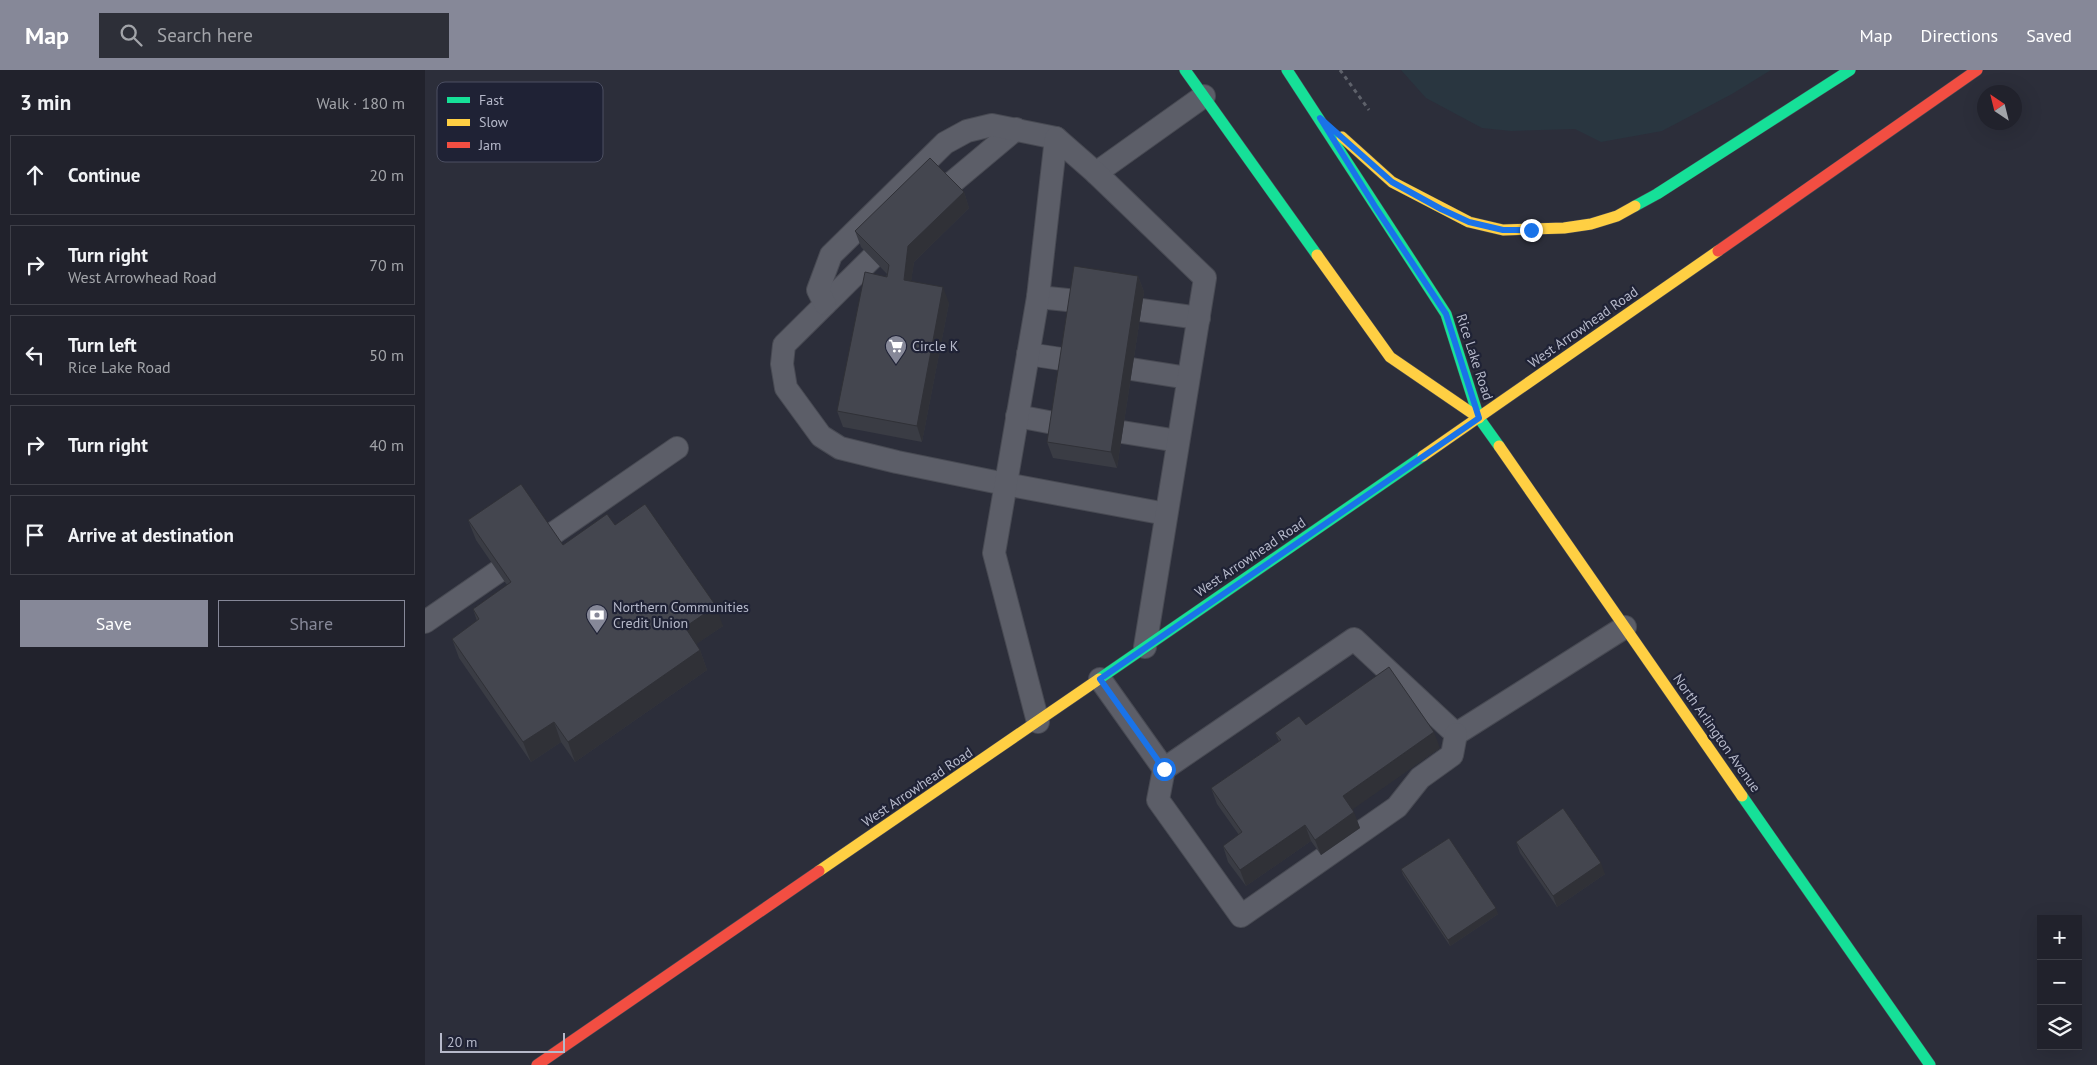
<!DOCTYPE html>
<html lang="en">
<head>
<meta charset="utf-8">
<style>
	:root { --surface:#21222c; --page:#2d2f38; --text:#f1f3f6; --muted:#a2a4a9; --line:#3e3f48; --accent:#868898 }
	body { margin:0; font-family:"PT Sans",sans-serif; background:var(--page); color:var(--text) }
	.controls { position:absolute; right:15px; bottom:15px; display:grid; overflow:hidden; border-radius:0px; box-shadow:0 5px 20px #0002 }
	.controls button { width:45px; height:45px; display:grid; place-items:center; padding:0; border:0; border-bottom:1px solid var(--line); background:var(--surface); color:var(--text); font:25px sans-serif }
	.compass { position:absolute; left:1552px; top:15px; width:45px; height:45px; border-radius:50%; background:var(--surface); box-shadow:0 5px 20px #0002; rotate:325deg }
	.scale { position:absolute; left:15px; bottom:12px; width:125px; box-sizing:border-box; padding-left:5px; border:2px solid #b6b9ca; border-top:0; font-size:14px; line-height:18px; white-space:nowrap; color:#b6b9ca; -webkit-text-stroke:4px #1f2235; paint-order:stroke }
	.stop { position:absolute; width:15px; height:15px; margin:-11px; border:4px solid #1a73e8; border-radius:50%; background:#fff }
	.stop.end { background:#1a73e8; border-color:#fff; box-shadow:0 1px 5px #0008 }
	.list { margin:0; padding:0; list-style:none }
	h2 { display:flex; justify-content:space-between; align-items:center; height:65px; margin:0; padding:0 20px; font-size:21px }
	h2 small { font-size:16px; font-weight:400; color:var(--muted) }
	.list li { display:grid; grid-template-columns:32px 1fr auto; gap:15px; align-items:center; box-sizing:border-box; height:80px; margin:0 10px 10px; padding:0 10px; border:1px solid var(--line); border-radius:0px }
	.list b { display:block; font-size:19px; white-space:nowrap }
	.list p { margin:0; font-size:16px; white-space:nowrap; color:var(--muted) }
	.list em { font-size:16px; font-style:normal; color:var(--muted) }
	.actions { display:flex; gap:10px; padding:15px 20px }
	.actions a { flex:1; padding:11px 0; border:1px solid var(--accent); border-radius:0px; text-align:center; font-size:18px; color:var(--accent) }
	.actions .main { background:var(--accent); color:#fff }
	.icon { flex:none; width:28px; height:28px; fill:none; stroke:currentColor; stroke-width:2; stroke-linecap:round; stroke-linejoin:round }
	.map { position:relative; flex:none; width:1672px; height:995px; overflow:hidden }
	header { display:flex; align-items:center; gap:30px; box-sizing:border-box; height:70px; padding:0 25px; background:var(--accent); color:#fff }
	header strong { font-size:24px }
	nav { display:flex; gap:28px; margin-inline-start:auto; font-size:18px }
	.search { width:350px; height:45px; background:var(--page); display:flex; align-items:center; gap:12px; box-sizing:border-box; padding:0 18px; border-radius:0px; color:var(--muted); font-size:19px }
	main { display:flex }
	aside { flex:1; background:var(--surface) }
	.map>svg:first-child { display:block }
	.green { fill:#293640 }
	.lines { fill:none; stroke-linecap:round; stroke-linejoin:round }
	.lane-casing { stroke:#484a53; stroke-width:24 }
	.fast-casing { stroke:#484a53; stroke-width:12 }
	.slow-casing { stroke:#484a53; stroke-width:12 }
	.jam-casing { stroke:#484a53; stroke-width:12 }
	.path { stroke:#5e616a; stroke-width:3; stroke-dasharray:4 4; stroke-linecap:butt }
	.lane { stroke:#5c5e68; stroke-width:22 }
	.fast { stroke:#16e098; stroke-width:11 }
	.slow { stroke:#ffcf43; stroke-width:11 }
	.jam { stroke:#f24e42; stroke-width:11 }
	.wall { fill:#3a3c44 }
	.shaded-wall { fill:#303137 }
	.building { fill:#44464f; stroke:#303137 }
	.route { stroke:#1a73e8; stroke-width:6 }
	.labels { text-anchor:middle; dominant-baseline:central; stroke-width:4.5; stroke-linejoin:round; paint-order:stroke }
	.street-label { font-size:14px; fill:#b6b9ca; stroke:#1f2235 }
	.poi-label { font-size:14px; fill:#b6b9ca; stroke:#1f2235; text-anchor:start }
	.key { fill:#1f2235; stroke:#4c4f62; stroke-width:1 }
	.key-label { font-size:14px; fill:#b6b9ca }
</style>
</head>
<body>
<header>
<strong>Map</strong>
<div class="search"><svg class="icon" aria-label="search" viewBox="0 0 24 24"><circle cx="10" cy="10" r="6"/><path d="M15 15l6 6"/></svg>Search here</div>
<nav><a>Map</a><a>Directions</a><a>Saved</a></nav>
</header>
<main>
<aside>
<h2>3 min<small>Walk · 180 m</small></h2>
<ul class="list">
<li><svg class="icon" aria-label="ahead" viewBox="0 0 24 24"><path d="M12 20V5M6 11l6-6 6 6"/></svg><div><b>Continue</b></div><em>20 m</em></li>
<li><svg class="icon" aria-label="right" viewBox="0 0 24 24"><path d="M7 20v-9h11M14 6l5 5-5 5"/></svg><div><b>Turn right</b><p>West Arrowhead Road</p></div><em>70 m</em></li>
<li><svg class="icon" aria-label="left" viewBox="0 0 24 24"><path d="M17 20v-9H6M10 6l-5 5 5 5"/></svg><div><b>Turn left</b><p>Rice Lake Road</p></div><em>50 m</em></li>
<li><svg class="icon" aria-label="right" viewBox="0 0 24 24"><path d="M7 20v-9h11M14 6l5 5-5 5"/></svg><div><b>Turn right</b></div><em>40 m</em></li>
<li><svg class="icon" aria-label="arrive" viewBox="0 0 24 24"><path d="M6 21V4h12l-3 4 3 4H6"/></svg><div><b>Arrive at destination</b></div></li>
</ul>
<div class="actions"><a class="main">Save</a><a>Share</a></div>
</aside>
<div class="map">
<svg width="1672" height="995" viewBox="0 0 1672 995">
	<rect width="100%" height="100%" fill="#2c2e3a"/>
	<path class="green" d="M976,0h370l-39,24 -70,37 -61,11 -26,-13 -64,2 -29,-3 -56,-30z"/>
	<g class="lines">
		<g class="lane-casing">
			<g id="lane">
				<path d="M671,103l108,-77"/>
				<path d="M523,116l68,-57"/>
				<path d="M447,188l-88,87 -2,19 4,24 35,48 19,12 57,14 108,22 161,30"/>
				<path d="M613,227l39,4"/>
				<path d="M400,234l-7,-14 13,-35 114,-112 22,-12 25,-6 64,13"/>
				<path d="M716,240l58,8"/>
				<path d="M603,284l40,6"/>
				<path d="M706,299l57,9"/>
				<path d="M592,346l42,8"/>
				<path d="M697,362l56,9"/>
				<path d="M0,552l252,-174"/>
				<path d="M675,609l64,90 190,-130 102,95 169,-107"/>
				<path d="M613,652l-44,-169 44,-256 18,-159 40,35 109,105 -60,369"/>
				<path d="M739,699l-6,31 83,116 156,-109 23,-29 32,-23 4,-21"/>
			</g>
		</g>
		<g class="fast-casing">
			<g id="fast">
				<path d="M760,0l132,185"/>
				<path d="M862,0l159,244 33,104 20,28"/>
				<path d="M1210,136l22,-12 193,-124"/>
				<path d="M674,609l324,-223"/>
				<path d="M1317,726l188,269"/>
			</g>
		</g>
		<g class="slow-casing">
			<g id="slow">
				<path d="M917,67l50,45 77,40 34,8 61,-2 27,-4 26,-8 18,-10"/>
				<path d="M892,185l73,102 89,61"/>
				<path d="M1074,376l243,350"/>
				<path d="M998,386l295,-205"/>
				<path d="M394,801l280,-192"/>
			</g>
		</g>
		<g class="jam-casing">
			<g id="jam">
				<path d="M1293,181l259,-181"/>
				<path d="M112,995l282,-194"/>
			</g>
		</g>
		<path class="path" d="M915,0l29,40"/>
		<use href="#lane" class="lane"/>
		<use href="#fast" class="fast"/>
		<use href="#slow" class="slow"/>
		<use href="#jam" class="jam"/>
	</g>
	<g class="wall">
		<path d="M539,122l5,16 -55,54 -3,19 38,22 -27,139 -79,-15 -6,-16 50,-137 -26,-27 -6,-16z"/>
		<path d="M713,206l6,16 -27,176 -64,-10 -6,-16z"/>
		<path d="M43,450l95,25 52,-20 108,101 -27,18 4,6 7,20 -132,92 -14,-20 -30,20 -72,-104 -7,-19 25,-18 -4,-12 34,-24 -31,-45z"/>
		<path d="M881,655l134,23 -88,61 8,19 -39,27 -10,-14 -65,45 -18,-24 -5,-16 16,-11 -22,-31 -6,-16 68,-47 -4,-8z"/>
		<path d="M1091,772l89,32 -48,33 -37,-54z"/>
		<path d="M976,799l97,45 -48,32 -47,-71z"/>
	</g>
	<g class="shaded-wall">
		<path d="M539,122l5,16 -55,54 -5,34 -5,-16 4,-34z"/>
		<path d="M713,206l6,16 -27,176 -6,-16z"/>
		<path d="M518,217l6,16 -27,139 -5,-16z"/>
		<path d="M291,536l7,20 -31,21 -7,-20z"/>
		<path d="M275,580l7,20 -132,92 -7,-20z"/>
		<path d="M129,652l7,20 -30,20 -8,-20z"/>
		<path d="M1009,662l6,16 -91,64 -6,-16z"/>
		<path d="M929,742l6,16 -39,27 -6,-15z"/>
		<path d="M880,755l6,16 -65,45 -6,-16z"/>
		<path d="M1176,793l4,11 -48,33 -4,-11z"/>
		<path d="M1071,838l2,6 -48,32 -2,-6z"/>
	</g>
	<g class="building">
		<path d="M505,88l34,34 -56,54 -4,34 39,7 -26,139 -80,-15 28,-139 22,5 2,-12 -34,-34z"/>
		<path d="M649,196l64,10 -27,176 -64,-10z"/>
		<path d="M96,414l42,61 44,-31 8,11 30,-21 71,102 -31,21 15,23 -132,92 -14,-20 -31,20 -71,-103 27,-20 -6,-10 38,-27 -43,-62z"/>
		<path d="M964,597l45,65 -91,64 11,16 -39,28 -10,-15 -65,45 -17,-24 19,-14 -31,-44 70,-48 -6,-7 24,-17 7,9z"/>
		<path d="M1138,738l38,55 -48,33 -37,-54z"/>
		<path d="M1024,768l47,70 -48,32 -47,-71z"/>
	</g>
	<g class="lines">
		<path class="route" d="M739,699l-64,-90 379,-261 -33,-104 -70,-106 -56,-90 72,64 49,27 28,13 34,8h28"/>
	</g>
	<defs>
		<g id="supermarket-pin" transform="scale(1.125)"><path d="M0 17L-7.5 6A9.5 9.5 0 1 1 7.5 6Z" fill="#868898" stroke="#1f2235"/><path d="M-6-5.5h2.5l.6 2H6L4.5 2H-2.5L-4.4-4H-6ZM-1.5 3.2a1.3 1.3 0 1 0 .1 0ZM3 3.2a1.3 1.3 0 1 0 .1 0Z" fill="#fff"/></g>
		<g id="bank-pin" transform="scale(1.125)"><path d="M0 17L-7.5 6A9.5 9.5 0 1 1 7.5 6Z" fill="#868898" stroke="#1f2235"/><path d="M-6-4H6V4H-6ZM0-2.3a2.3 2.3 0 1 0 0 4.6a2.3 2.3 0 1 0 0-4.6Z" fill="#fff"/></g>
	</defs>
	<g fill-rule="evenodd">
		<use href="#supermarket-pin" x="471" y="276"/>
		<use href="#bank-pin" x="172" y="545"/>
	</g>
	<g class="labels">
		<g class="street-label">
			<text transform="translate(1158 257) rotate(-35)">West Arrowhead Road</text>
			<text transform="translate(1050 287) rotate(72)">Rice Lake Road</text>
			<text transform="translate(825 487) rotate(-34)">West Arrowhead Road</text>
			<text transform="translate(1292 663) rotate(55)">North Arlington Avenue</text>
			<text transform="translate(492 717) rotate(-34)">West Arrowhead Road</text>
		</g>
		<g class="poi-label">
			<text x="487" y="276">Circle K</text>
			<text x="188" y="537">Northern Communities<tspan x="188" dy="16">Credit Union</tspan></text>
		</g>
	</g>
	<rect x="12" y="12" width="166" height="80" rx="8" class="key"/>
	<rect x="22" y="27" width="23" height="6" fill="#16e098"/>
	<rect x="22" y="49" width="23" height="7" fill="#ffcf43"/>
	<rect x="22" y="72" width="23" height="6" fill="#f24e42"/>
	<g class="key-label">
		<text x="54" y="35">Fast</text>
		<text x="54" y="57">Slow</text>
		<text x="54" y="80">Jam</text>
	</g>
</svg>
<div class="controls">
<button>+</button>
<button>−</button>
<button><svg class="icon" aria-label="layers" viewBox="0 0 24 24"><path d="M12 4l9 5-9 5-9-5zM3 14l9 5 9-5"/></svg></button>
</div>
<svg class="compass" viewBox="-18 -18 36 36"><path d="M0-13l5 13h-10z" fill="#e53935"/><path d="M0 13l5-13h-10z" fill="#a2a4a9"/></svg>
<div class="scale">20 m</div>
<div class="stop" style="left:739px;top:699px"></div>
<div class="stop end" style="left:1106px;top:160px"></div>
</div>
</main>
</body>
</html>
